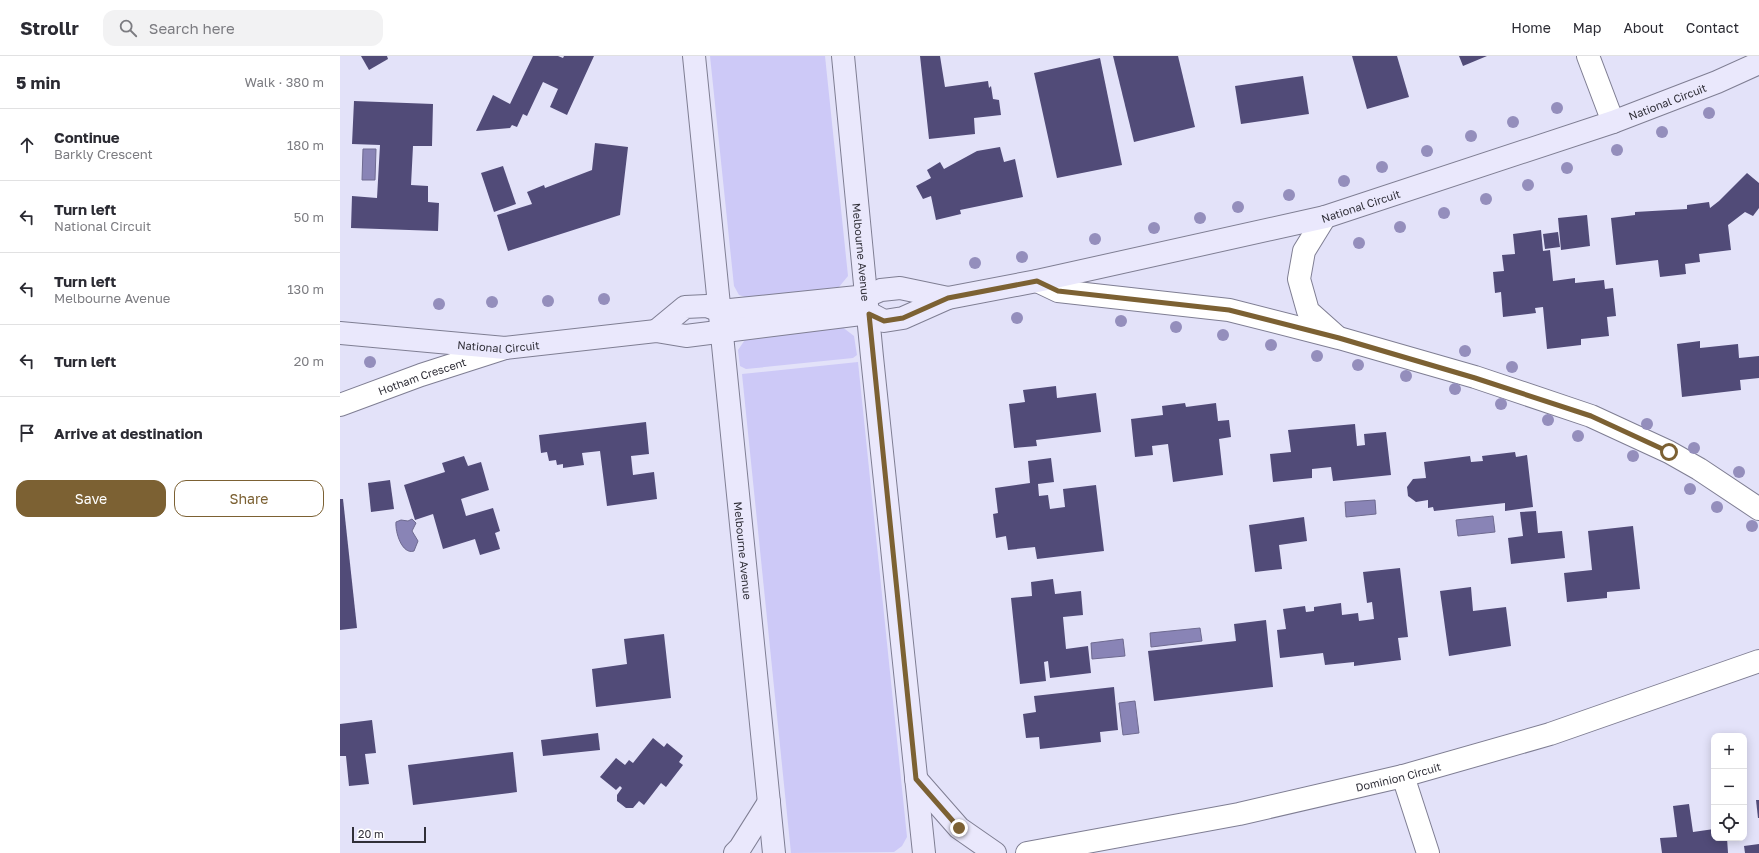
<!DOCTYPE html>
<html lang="en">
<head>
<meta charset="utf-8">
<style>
	:root { --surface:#fff; --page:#f2f2f3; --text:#2b2b33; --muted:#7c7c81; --line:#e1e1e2; --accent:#7c6133 }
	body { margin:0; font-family:"Golos Text",sans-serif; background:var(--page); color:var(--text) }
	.controls { position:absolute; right:12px; bottom:12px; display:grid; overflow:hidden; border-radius:8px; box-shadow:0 2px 10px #0003 }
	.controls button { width:36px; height:36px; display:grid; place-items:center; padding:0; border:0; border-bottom:1px solid var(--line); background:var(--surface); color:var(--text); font:20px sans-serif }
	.scale { position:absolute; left:12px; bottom:10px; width:74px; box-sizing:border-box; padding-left:4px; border:2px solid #302f38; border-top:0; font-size:11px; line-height:14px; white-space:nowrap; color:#302f38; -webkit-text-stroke:3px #fff; paint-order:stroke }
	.stop { position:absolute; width:12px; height:12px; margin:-9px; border:3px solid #7c6133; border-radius:50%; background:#fff }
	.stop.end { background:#7c6133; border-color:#fff; box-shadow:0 1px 4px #0008 }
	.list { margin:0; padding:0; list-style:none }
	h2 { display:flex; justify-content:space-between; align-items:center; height:52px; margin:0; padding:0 16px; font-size:17px }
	h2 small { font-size:13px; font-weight:400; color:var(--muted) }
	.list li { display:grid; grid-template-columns:26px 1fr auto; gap:12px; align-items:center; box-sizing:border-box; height:72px; padding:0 16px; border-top:1px solid var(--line) }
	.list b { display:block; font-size:15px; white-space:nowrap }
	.list p { margin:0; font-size:13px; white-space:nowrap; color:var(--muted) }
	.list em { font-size:13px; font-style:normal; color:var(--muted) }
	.actions { display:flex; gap:8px; padding:12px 16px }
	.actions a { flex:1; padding:9px 0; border:1px solid var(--accent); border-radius:12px; text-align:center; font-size:14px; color:var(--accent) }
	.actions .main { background:var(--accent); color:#fff }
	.icon { flex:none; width:22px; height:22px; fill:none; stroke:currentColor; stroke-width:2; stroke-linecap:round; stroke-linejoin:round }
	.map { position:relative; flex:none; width:1419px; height:797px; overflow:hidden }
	header { display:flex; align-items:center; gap:24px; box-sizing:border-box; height:56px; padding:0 20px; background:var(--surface); border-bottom:1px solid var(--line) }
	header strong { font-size:19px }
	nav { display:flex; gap:22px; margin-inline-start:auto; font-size:14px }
	.search { width:280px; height:36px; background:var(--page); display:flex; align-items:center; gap:10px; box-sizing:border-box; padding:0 14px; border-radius:12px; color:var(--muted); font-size:15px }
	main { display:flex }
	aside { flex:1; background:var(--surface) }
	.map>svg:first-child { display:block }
	.green { fill:#cdc9f7 }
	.water { fill:#8984b6; stroke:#6e6a90 }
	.building { fill:#514b78 }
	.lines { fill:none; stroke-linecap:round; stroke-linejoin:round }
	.street-casing { stroke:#7f7e93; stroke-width:24 }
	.secondary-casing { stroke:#7f7e93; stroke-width:24 }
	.street { stroke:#fff; stroke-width:22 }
	.secondary { stroke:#eae8fc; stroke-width:22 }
	.tree { fill:#948ebc }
	.route { stroke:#7c6133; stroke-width:5 }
	.labels { text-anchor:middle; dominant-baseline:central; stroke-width:4; stroke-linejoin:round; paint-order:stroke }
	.street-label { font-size:11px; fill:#302f38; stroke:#fff }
</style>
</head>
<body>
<header>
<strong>Strollr</strong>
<div class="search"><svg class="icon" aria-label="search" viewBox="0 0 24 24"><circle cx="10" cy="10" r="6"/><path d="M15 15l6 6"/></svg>Search here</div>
<nav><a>Home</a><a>Map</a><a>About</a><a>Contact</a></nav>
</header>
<main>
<aside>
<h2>5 min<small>Walk · 380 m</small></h2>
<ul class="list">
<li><svg class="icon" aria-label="ahead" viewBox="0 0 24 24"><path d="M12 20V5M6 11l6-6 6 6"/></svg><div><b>Continue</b><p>Barkly Crescent</p></div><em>180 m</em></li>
<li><svg class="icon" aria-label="left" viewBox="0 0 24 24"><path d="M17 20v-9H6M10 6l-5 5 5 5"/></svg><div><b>Turn left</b><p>National Circuit</p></div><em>50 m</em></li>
<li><svg class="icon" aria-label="left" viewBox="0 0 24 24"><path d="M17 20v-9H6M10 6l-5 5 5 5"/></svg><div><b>Turn left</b><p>Melbourne Avenue</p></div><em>130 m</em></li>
<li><svg class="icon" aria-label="left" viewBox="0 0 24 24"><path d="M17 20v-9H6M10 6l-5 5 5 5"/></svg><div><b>Turn left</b></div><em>20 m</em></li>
<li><svg class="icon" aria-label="arrive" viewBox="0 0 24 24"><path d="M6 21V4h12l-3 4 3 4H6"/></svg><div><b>Arrive at destination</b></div></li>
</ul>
<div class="actions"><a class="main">Save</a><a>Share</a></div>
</aside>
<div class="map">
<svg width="1419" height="797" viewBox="0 0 1419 797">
	<rect width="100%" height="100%" fill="#e3e2f9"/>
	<g class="green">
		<path d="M370,0h115l23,220 -9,11 -91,11 -9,-3 -5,-9z"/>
		<path d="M501,270l13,10 3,19 -4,3 -107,11 -6,-3 -2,-16 11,-16z"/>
		<path d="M518,306l49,475 -5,9 -8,6 -103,1 -49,-479z"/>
	</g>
	<g class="water">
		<path d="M23,93h13l-1,31h-13z"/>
		<path d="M1035,444l1,14 -30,3 -1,-15z"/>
		<path d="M1153,460l2,16 -37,4 -2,-16z"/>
		<path d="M61,464l7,1 4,-2 4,4 -4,8 6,10 -4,10c-12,4 -19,-19 -18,-29z"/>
		<path d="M860,572l2,13 -51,6 -1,-14z"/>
		<path d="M783,583l2,17 -33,3 -1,-16z"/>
		<path d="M795,645l4,32 -16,2 -4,-32z"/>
	</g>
	<g class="building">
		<path d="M21,0h26l1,3 -19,11z"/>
		<path d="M193,0h25l5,2 1,-2h30l-27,59 -17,-8 8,-18 -15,-7 -16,34 -4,-2 -6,13 -5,-2 -2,3 -34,3 17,-36 17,9z"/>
		<path d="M580,0h20l5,31 43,-6 1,7 2,-2 2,13 6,1 2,15 -27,3 1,16 -46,5z"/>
		<path d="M773,0h65l17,71 -61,15z"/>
		<path d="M1012,0h45l12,41 -42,12z"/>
		<path d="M1119,0h28l-24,10z"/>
		<path d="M760,2l22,107 -65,13 -23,-105z"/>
		<path d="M963,20l6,38 -68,10 -6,-38z"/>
		<path d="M14,45l79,3 -1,42h-19l-2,39 17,1v16l11,1 -1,28 -87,-3 1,-32 25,2 3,-53 -28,-1z"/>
		<path d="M255,87l33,4 -8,68 -112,36 -11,-36 35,-11 -5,-12 17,-7 1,3 47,-18z"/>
		<path d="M660,91l4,15 11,-3 8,38 -63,13 1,4 -25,6 -5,-24 -8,3 -7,-13 15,-8 -4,-8 13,-8 4,7 33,-18z"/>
		<path d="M163,110l13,38 -22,8 -13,-39z"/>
		<path d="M1407,117l12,10v25l-6,8 -8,-4 -17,13 3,25 -32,4 1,8 -15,2 1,10 -26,3 -2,-17 -42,5 -5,-47 24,-3v-3l52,-3v-4l22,-3 1,6 9,-7z"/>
		<path d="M1247,159l3,31 -29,4 -3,-32z"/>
		<path d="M1201,174l2,21 7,-1 3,31 22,-3v5l29,-3 1,9 8,-1 3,28 -9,1 2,19 -28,3v6l-34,4 -4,-42 -8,1 1,5 -33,4 -2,-25 -6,1 -2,-21 11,-1 -2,-16 13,-1 -2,-20z"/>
		<path d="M1218,176l2,15 -15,2 -2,-15z"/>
		<path d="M1360,285v7l38,-4 1,14 20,-2v22l-19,2 1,10 -59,7 -5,-53z"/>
		<path d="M716,330l1,12 39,-5 5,39 -65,8 1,6 -23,2 -5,-44 16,-2 -2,-12z"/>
		<path d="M845,347l1,4 30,-4 2,18 11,-1 2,17 -12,2 4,36 -50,7 -5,-38 -16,2 1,9 -18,2 -4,-38 32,-4 -1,-9z"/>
		<path d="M306,366l3,32 -18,2 2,19 21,-3 3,27 -50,7 -7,-55 -18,2 2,12 -21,3v-4l-6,1 -1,-5 -7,1 -2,-9 -6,1 -2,-18z"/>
		<path d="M1015,368l2,22 8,-1 -1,-11 22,-2 5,43 -58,6 -2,-14 -19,2v9l-39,4 -3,-28 21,-2 -3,-22z"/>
		<path d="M1175,396l1,5 11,-2 6,52 -28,4v-8l-71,8 -1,-4 -5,1v-8l-12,2 -8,-6 -1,-9 6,-8 13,-1 -2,-16 46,-6 1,6 12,-1 -1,-5z"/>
		<path d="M124,400l4,10 13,-4 8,28 -28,9 5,17 27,-8 7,23 -5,2 5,16 -20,6 -5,-16 -32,10 -10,-35 -18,6 -11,-35 41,-13 -3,-9z"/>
		<path d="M711,402l3,24 -16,2 1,12 9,-1 2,14 15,-2 -2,-18 33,-4 8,66 -67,8 -2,-12 -27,3 -2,-14 -10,2 -3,-24 5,-1 -3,-25 35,-5 -2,-22z"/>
		<path d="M50,424l4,29 -23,3 -3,-29z"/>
		<path d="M0,443h3l14,129 -17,2z"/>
		<path d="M1196,455l2,22 24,-2 3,27 -54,6 -3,-26 15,-2 -3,-24z"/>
		<path d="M964,461l3,24 -28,4 3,24 -27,3 -6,-47z"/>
		<path d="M1293,470l7,63 -33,3v6l-40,4 -3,-29 28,-3 -4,-39z"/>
		<path d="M1060,512l8,69 -10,1 3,22 -47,6v-4l-29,3 -2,-12 -43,5 -3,-28 9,-1 -3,-20 22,-3 1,6 8,-1v-4l27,-4 1,12 16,-2 1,8 15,-2 -2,-17 -5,1 -4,-31z"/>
		<path d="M713,523l2,15 26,-3 2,24 -20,2 3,32 22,-3 3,27 -41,5 -2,-17 -4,1 2,19 -26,3 -9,-86 21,-2 -1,-14z"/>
		<path d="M1131,531l2,24 33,-4 5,39 -62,10 -9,-65z"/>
		<path d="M926,564l7,67 -119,14 -6,-50 88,-10 -2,-17z"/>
		<path d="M324,578l7,64 -75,9 -4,-38 35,-5 -3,-25z"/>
		<path d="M774,631l4,43 -18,2 1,10 -61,7 -1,-12 -13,1 -3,-24 13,-2 -2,-16z"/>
		<path d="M32,664l4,33 -11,1 4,30 -20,2 -3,-30h-6v-32z"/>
		<path d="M258,677l2,17 -57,6 -2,-16z"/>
		<path d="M313,682l11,9 3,-4 16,13 -4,6 4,3 -17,22 -5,-4 -17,22 -5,-4 -6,7h-7l-9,-7v-6l5,-7 -2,-2 -4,4 -16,-13 16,-19 9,7 4,-5 4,3z"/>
		<path d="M173,696l4,40 -104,13 -5,-40z"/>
		<path d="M1416,744h3v18h-1z"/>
		<path d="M1349,748l4,28 21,-3v9h13l1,15h-66l-2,-15 17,-1 -4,-31z"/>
		<path d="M1419,788v9h-14l-1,-7z"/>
	</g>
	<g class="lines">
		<g class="street-casing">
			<g id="street">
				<path d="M1248,0l25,66"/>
				<path d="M985,161l-21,34 -5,28 9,32 28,25"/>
				<path d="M697,225l21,10 171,19 110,28 136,39 116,39 78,36 30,17 60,40"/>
				<path id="s1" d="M0,349l81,-30 84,-27"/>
				<path d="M1063,720l25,77"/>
				<path id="s2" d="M687,797l212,-39 164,-38 147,-42 209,-73"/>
			</g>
		</g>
		<g class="secondary-casing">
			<g id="secondary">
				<path id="s3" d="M354,0l80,797"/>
				<path id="s4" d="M503,0l29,301 52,496"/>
				<path d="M316,275l29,-24 22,-1 13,5 147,-15 14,-6 19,-2 48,10"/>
				<path id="s5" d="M0,277l165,15 151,-17 30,5 183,-23 15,8 19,-3 45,-20 89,-17 288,-64 288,-95 104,-40 42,-19"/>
				<path d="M576,723l43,49 36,25"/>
				<path d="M395,797l5,-5 29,-46"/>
			</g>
		</g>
		<use href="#street" class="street"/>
		<use href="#secondary" class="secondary"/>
	</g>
	<g class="tree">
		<circle cx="1217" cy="52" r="6"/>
		<circle cx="1369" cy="57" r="6"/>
		<circle cx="1173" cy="66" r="6"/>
		<circle cx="1322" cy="76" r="6"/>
		<circle cx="1131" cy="80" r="6"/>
		<circle cx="1277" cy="94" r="6"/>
		<circle cx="1087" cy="95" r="6"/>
		<circle cx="1042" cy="111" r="6"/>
		<circle cx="1227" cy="112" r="6"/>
		<circle cx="1004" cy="125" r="6"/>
		<circle cx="1188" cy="129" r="6"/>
		<circle cx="949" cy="139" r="6"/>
		<circle cx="1146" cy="143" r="6"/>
		<circle cx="898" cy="151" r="6"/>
		<circle cx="1104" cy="157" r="6"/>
		<circle cx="860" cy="162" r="6"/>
		<circle cx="1060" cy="171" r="6"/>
		<circle cx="814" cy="172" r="6"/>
		<circle cx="755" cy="183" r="6"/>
		<circle cx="1019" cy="187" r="6"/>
		<circle cx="682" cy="201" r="6"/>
		<circle cx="635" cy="207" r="6"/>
		<circle cx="264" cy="243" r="6"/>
		<circle cx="208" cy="245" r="6"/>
		<circle cx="152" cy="246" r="6"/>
		<circle cx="99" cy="248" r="6"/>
		<circle cx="677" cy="262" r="6"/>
		<circle cx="781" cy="265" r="6"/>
		<circle cx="836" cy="271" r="6"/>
		<circle cx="883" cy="279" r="6"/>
		<circle cx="931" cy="289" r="6"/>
		<circle cx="1125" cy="295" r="6"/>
		<circle cx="977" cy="300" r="6"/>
		<circle cx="30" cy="306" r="6"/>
		<circle cx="1018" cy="309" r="6"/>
		<circle cx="1172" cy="311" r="6"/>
		<circle cx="1066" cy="320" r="6"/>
		<circle cx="1115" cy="333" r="6"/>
		<circle cx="1161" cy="348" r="6"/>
		<circle cx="1208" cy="364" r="6"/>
		<circle cx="1307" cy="368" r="6"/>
		<circle cx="1238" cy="380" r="6"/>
		<circle cx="1354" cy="392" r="6"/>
		<circle cx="1293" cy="400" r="6"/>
		<circle cx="1399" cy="416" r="6"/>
		<circle cx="1350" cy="433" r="6"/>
		<circle cx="1377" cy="451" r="6"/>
		<circle cx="1412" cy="470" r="6"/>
	</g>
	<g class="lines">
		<path class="route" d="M619,772l-43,-49 -47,-465 15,7 19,-3 45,-20 89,-17 21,10 171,19 110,28 136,40 116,38 78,36"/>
	</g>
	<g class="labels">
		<g class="street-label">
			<text stroke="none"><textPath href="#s5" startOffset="1365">National Circuit</textPath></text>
			<text stroke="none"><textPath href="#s5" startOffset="1041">National Circuit</textPath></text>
			<text stroke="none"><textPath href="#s4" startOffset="197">Melbourne Avenue</textPath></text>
			<text stroke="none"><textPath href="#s5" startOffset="159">National Circuit</textPath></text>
			<text stroke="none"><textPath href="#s1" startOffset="87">Hotham Crescent</textPath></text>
			<text stroke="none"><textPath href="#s3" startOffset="497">Melbourne Avenue</textPath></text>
			<text stroke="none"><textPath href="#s2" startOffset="379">Dominion Circuit</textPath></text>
		</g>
	</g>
</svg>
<div class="controls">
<button>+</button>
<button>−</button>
<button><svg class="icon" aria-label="locate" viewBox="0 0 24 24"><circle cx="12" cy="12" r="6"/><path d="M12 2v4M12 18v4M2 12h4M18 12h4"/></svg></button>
</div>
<div class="scale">20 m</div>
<div class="stop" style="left:1329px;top:396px"></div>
<div class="stop end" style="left:619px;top:772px"></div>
</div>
</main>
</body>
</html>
